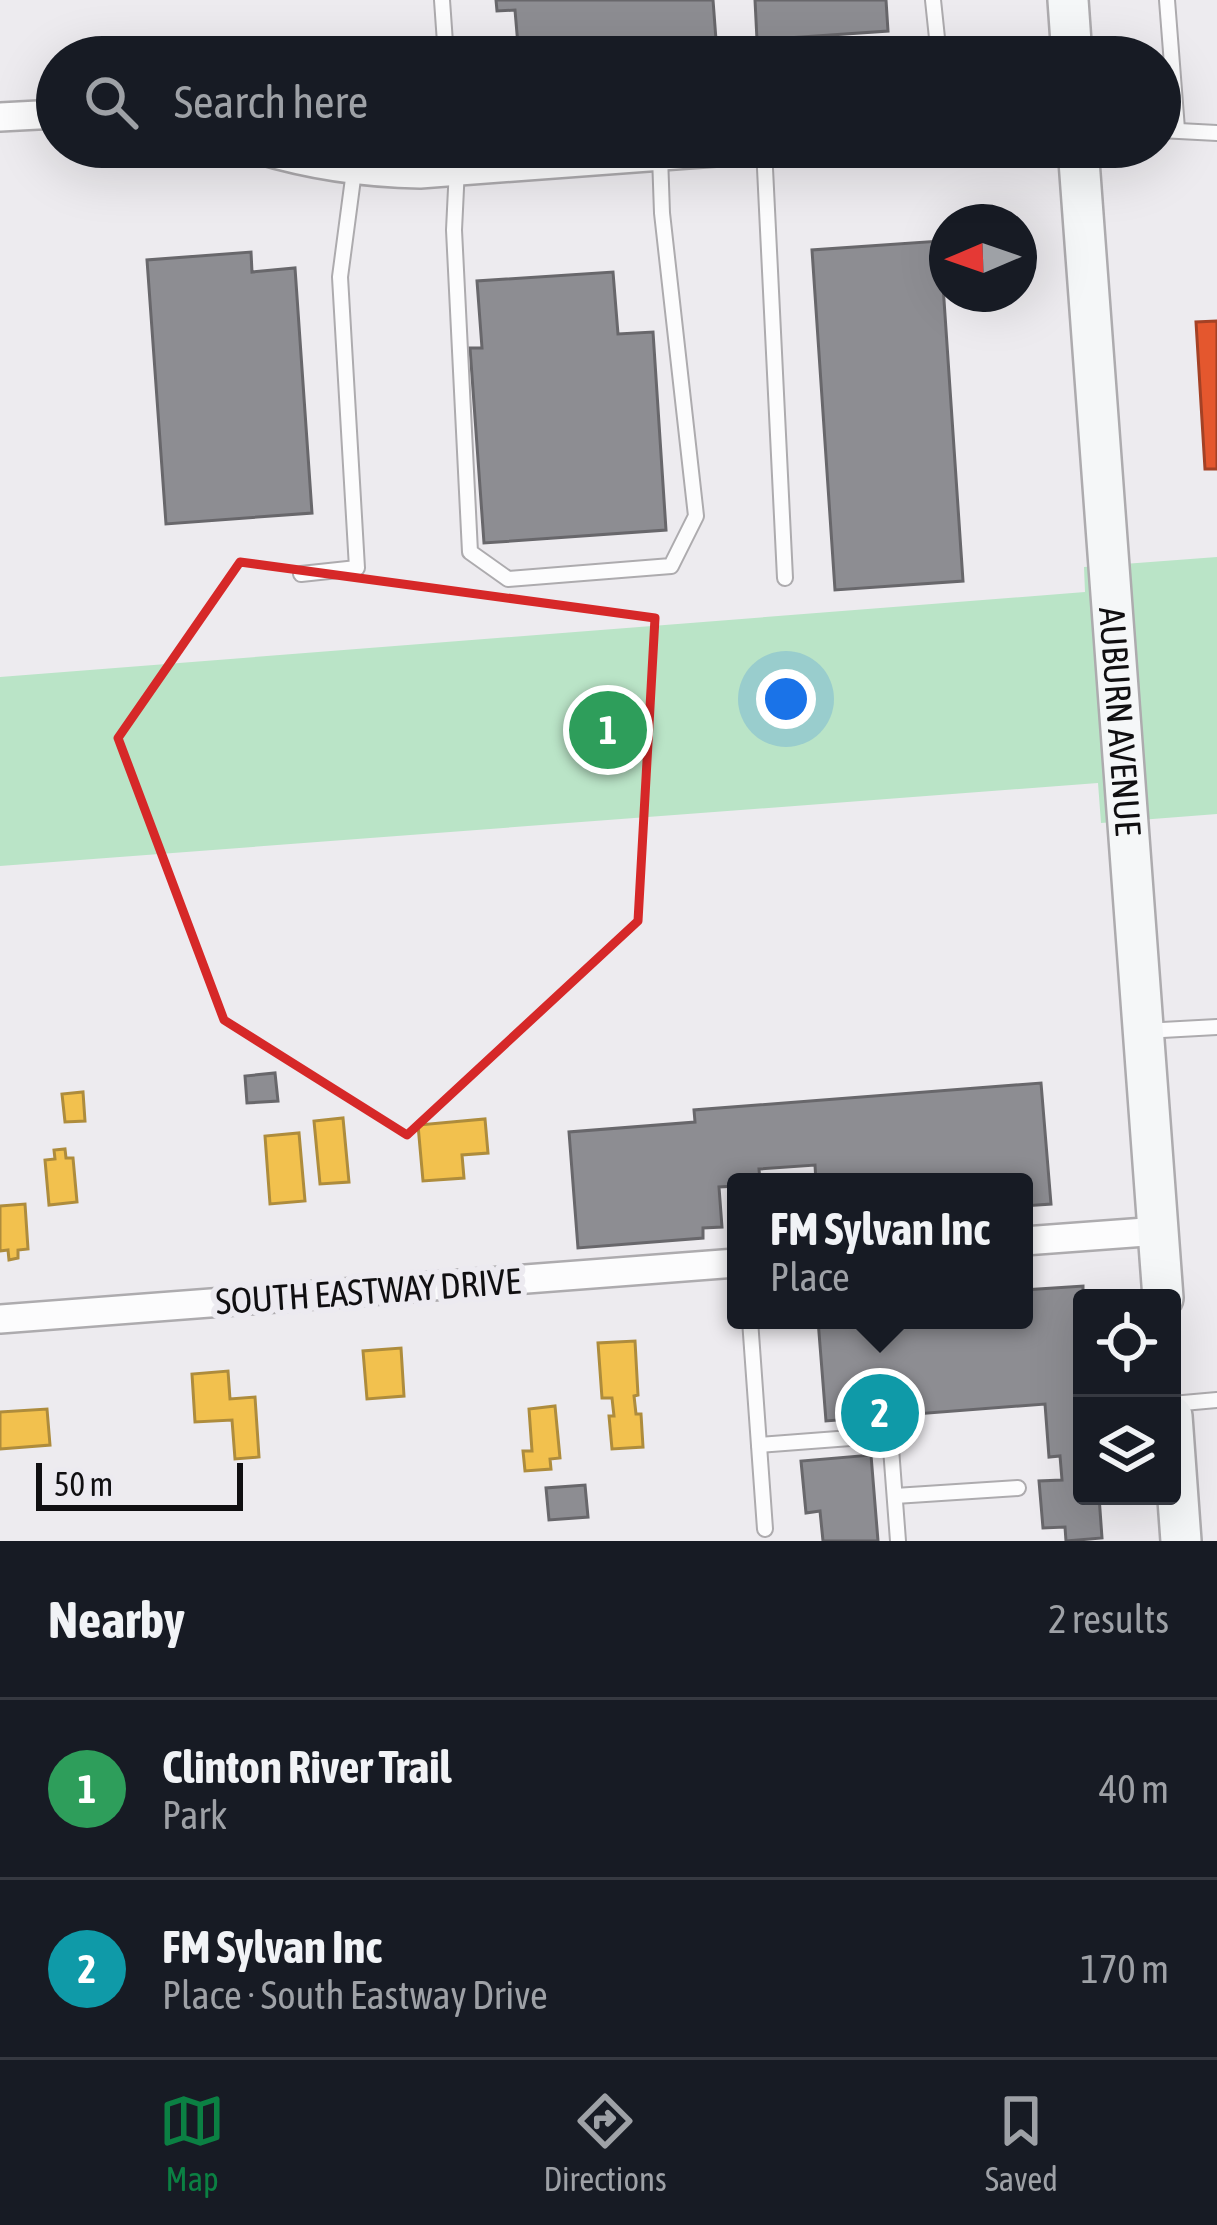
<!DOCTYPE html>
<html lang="en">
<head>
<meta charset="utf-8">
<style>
	:root { --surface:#171b24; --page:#242831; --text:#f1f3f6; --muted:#9ea1a6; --line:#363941; --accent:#0b8043 }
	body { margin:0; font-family:"Asap Condensed",sans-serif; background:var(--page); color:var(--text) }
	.controls { position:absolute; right:36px; bottom:36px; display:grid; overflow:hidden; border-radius:12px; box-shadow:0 12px 48px #0002 }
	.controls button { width:108px; height:108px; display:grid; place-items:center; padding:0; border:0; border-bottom:3px solid var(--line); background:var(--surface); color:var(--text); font:60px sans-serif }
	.compass { position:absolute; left:929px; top:204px; width:108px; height:108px; border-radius:50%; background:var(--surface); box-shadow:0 12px 48px #0002; rotate:268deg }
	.scale { position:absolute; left:36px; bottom:30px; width:207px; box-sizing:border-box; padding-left:12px; border:6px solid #100f11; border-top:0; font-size:33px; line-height:42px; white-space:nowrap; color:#100f11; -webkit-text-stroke:9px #eceaf0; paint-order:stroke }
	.you { position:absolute; left:786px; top:699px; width:42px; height:42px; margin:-30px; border:9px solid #fff; border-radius:50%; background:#1a73e8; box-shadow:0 0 0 18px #1a73e833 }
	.badge { display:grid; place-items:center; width:78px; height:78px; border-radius:50%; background:var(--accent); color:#fff; font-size:39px; font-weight:700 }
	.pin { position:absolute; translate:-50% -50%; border:6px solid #fff; box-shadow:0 3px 12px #0006 }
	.popup { position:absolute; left:727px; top:1173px; width:306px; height:156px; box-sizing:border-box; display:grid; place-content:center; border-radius:12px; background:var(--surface); filter:drop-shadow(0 3px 9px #0005); font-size:39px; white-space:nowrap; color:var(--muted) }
	.popup b { font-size:45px; color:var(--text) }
	.popup::after { content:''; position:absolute; left:50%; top:100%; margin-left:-24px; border:24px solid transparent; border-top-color:var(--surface) }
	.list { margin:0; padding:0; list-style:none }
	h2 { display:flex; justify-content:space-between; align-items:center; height:156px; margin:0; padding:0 48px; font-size:51px }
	h2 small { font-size:39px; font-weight:400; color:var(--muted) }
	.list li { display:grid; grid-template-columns:78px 1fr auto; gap:36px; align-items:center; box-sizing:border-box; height:180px; padding:0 48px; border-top:3px solid var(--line) }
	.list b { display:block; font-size:45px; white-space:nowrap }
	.list p { margin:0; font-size:39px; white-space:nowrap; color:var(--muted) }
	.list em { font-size:39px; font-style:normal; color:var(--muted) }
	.icon { flex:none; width:66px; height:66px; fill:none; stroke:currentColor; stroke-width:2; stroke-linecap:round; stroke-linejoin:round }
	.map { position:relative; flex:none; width:1217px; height:1541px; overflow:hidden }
	.search { position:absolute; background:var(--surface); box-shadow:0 12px 48px #0002; left:36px; right:36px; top:36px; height:132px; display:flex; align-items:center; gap:30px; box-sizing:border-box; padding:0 42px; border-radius:66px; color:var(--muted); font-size:45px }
	.sheet { height:516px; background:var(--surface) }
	nav { display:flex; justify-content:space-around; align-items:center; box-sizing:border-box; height:168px; border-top:3px solid var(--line); background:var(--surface); font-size:33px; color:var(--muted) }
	nav a { display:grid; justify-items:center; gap:6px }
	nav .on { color:var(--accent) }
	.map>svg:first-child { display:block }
	.green { fill:#bae4c7 }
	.homes { fill:#f2c14e; stroke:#ae8c3c; stroke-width:3 }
	.shops { fill:#e4572e; stroke:#a44125; stroke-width:3 }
	.industry { fill:#8d8d92; stroke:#68676b; stroke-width:3 }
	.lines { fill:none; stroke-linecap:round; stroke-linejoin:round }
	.service-casing { stroke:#adabae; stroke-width:18 }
	.minor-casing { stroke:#adabae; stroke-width:32 }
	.secondary-casing { stroke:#adabae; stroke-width:44 }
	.service { stroke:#fcfcfd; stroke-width:14 }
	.minor { stroke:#fcfcfd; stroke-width:27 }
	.secondary { stroke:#f5f7f8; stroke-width:39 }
	.marked { fill:none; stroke:#d62828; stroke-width:9; stroke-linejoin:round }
	.labels { text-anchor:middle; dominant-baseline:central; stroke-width:12; stroke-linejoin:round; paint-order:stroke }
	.street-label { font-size:36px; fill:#100f11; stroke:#eceaf0 }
</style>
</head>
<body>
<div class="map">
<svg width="1217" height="1541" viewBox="0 0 1217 1541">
	<rect width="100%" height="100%" fill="#edebef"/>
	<path class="green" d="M1217,557v257l-116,9 -3,-40 -1098,83v-189l1085,-85 -1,-25z"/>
	<g class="homes">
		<path d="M83,1092l2,29 -20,1 -3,-28z"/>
		<path d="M343,1118l6,64 -29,2 -6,-63z"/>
		<path d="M485,1119l3,34 -26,2 2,23 -41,3 -5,-56z"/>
		<path d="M299,1133l6,68 -35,3 -5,-68z"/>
		<path d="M65,1149l1,9h7l4,44 -28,3 -4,-45 10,-1 -1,-9z"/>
		<path d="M25,1204l3,45 -10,1v8l-9,2 -1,-10 -8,1v-45z"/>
		<path d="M635,1341l3,54 -4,1 2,18h5l2,33 -31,2 -3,-33h5l-2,-18h-10l-4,-55z"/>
		<path d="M401,1348l3,48 -37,3 -4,-48z"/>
		<path d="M228,1371l2,28 25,-2 4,60 -24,2 -3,-39 -37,2 -3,-48z"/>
		<path d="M555,1406l5,52 -10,1 1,10 -26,2 -2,-20h9l-3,-42z"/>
		<path d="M47,1409l3,36 -50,4v-37z"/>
	</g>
	<path class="shops" d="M1217,321v148h-12l-9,-147z"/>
	<g class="industry">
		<path d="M496,0h217l4,53 -52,4h-146l-4,-47 -18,1z"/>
		<path d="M755,0h131l2,31 -131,9z"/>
		<path d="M940,241l23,340 -128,9 -23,-340z"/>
		<path d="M251,252l1,20 43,-4 17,245 -146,11 -19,-264z"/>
		<path d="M613,272l5,62 35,-2 13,198 -182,13 -14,-195h12l-5,-67z"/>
		<path d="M275,1073l3,28 -31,2 -2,-27z"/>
		<path d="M1041,1083l10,121 -27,2v-24h-208l-1,-17 -56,4 1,13h-24v4l-17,1 3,40 -19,1v10l-125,10 -9,-116 126,-10 -1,-12z"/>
		<path d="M1083,1286l-1,210h17l3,42 -36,3 -1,-14 -22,1 -4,-47 23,-1 -2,-24 -11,1 -4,-53 -219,17 -8,-101h206v-30z"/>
		<path d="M871,1455l7,86h-55l-3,-30 -14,2 -5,-52z"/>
		<path d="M585,1485l3,32 -39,3 -3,-32z"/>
	</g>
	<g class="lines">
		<g class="service-casing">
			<g id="service">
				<path d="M442,0l4,57"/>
				<path d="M933,0l6,57"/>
				<path d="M1167,0l10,129"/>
				<path d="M1160,130l57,3"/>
				<path d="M458,147l-4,83 16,322 38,27 163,-13 25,-50 -34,-303 -2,-57"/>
				<path d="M764,148l21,430"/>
				<path d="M301,574l56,-6 -17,-291 14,-106"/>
				<path d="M1144,1031l73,-4"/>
				<path d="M750,1320l15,209"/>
				<path d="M1172,1404l45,-4"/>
				<path d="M759,1445l131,-10 8,106"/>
				<path d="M895,1496l123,-8"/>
			</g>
		</g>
		<g class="minor-casing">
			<g id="minor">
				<path d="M0,117l57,-3"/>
				<path d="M251,147c56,18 110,26 169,27l362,-27"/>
				<path d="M1024,1241l135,-10"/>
				<path d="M0,1319l736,-56"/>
			</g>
		</g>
		<g class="secondary-casing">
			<g id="secondary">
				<path d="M1068,0l4,57"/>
				<path id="s1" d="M1078,147l85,1151"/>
				<path d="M1172,1416l9,125"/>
			</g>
		</g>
		<use href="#service" class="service"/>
		<use href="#minor" class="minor"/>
		<use href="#secondary" class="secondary"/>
	</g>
	<path class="marked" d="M240,562l415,56 -17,303 -231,214 -183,-115 -106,-282z"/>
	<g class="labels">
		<g class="street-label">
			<text stroke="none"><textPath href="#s1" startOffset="576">AUBURN AVENUE</textPath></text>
			<text transform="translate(368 1291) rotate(-4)">SOUTH EASTWAY DRIVE</text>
		</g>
	</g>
</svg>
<div class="controls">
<button><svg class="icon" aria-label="locate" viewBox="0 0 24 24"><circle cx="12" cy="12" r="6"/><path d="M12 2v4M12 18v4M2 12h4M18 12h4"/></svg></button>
<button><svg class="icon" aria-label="layers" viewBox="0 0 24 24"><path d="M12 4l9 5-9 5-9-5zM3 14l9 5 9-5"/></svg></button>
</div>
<svg class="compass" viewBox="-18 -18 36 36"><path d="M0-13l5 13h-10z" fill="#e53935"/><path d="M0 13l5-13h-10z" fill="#9ea1a6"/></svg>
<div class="scale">50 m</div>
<div class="you"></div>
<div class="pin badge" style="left:608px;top:730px;background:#2e9e5b">1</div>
<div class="pin badge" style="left:880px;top:1413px;background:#0f9aa8">2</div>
<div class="popup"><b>FM Sylvan Inc</b>Place</div>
<div class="search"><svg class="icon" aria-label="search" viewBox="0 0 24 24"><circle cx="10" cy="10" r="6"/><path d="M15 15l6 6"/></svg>Search here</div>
</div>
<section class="sheet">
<h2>Nearby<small>2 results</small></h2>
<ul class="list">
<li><span class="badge" style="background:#2e9e5b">1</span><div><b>Clinton River Trail</b><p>Park</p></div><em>40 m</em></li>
<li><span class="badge" style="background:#0f9aa8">2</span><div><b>FM Sylvan Inc</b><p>Place · South Eastway Drive</p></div><em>170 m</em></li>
</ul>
</section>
<nav>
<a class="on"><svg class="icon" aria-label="map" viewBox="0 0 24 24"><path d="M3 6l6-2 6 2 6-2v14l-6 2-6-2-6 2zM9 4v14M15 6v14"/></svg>Map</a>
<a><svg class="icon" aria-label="directions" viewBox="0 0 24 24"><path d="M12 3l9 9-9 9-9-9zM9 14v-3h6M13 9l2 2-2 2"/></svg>Directions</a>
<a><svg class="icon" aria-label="saved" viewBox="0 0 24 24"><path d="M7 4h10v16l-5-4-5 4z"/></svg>Saved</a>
</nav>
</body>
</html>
